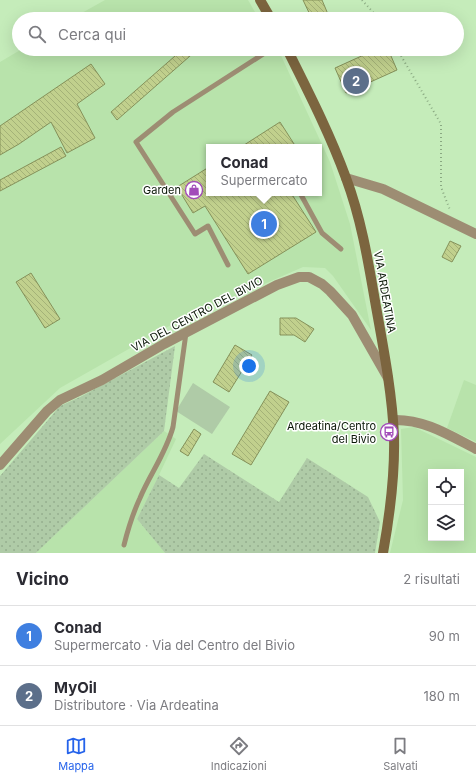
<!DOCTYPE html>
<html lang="it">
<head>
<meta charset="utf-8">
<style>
	:root { --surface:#fff; --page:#f7f7f7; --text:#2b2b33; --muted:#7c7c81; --line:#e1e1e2; --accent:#2563eb }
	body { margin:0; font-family:Inter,sans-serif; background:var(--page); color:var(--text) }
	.controls { position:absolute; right:12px; bottom:12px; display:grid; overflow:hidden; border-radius:0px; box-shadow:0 4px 16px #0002 }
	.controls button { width:36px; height:36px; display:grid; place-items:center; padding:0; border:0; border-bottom:1px solid var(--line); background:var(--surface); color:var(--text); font:20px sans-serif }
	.you { position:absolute; left:249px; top:366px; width:14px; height:14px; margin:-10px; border:3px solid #fff; border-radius:50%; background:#1a73e8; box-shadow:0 0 0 6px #1a73e833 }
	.badge { display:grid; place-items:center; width:26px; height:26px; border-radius:50%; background:var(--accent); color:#fff; font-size:13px; font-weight:700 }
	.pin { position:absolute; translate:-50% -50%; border:2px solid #fff; box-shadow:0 1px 4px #0006 }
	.popup { position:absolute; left:206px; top:144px; width:116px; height:52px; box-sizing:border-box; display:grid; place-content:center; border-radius:0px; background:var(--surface); filter:drop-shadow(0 1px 3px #0005); font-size:13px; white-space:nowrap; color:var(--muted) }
	.popup b { font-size:15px; color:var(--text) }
	.popup::after { content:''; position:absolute; left:50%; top:100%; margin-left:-8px; border:8px solid transparent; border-top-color:var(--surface) }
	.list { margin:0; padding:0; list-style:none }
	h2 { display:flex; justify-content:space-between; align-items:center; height:52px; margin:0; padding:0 16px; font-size:17px }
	h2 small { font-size:13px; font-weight:400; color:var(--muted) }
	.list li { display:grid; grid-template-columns:26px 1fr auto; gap:12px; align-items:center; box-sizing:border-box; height:60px; padding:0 16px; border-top:1px solid var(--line) }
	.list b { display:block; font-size:15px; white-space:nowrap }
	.list p { margin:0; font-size:13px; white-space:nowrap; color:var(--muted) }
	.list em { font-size:13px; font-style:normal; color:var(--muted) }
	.icon { flex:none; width:22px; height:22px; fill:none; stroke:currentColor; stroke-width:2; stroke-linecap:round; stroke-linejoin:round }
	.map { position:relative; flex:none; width:476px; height:553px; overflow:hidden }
	.search { position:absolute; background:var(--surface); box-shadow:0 4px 16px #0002; left:12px; right:12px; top:12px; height:44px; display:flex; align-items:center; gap:10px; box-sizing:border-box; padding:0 14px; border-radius:22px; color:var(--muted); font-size:15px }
	.sheet { height:172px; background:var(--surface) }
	nav { display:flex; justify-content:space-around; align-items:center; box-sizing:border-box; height:56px; border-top:1px solid var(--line); background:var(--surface); font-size:11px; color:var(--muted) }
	nav a { display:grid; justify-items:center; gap:2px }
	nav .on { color:var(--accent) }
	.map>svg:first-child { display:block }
	.built { fill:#b8e3ab; fill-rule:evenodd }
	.grass { fill:url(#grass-dots) }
	.garden { fill:#afcba7 }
	.building { fill:url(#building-back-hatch); stroke:#85915a }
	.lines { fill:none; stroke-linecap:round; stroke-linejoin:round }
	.path { stroke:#8aa982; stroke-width:2; stroke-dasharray:1 3; stroke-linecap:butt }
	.service { stroke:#9d8d73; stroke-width:5 }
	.minor { stroke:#9d8d73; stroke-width:10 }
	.secondary { stroke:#7c653f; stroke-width:10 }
	.labels { text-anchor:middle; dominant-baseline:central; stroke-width:3; stroke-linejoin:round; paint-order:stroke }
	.poi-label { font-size:11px; fill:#091706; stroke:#fff; text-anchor:end }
	.street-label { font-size:11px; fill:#091706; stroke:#fff }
</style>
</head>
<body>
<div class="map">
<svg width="476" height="553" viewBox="0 0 476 553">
	<defs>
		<pattern id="grass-dots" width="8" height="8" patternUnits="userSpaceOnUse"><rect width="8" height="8" fill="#afcba7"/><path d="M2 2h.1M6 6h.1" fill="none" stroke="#95ae8e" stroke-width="1.8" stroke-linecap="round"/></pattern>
		<pattern id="building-back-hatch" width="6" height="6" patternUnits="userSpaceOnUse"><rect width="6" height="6" fill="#c1d08d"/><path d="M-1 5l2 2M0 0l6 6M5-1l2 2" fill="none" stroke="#a4b278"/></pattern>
	</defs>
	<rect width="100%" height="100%" fill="#c5ecba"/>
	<g class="built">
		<path d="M105,0h143l11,19h-188z"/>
		<path d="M22,49h256l52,113 20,62 21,106 -38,-54 -8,-8 -22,-1 -132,58 -111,63 -60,56v-382zM209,147h110v46h-110z"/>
		<path d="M464,380l12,5v57l-29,-14z"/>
		<path d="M414,427l62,30v96h-86l13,-53 -2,-71zM431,472h30v66h-30z"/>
		<path d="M164,431l12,8 -17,36 -22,44 28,34h-129z"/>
	</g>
	<g class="grass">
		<path d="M175,346l-11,85 -128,122h-36v-77l60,-70 20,-9z"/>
		<path d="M204,454l75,48 28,-44 61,39 12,25 -5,31h-210l-28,-34 22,-44 20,13z"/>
	</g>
	<path class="garden" d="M193,383l37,24 -18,27 -36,-23z"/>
	<g class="building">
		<path d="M303,0h19l8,19h-18z"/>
		<path d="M183,49h15l-81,71 -6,-8z"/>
		<path d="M377,49h11l9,21 -51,23 -11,-25z"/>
		<path d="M91,64l14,20 -28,20 18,34 -28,15 -16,-31 -32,22 -19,11v-29z"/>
		<path d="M280,122l16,25h-55z"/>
		<path d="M61,147l5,9 -66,35v-11z"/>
		<path d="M209,167v26h82l25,39 -68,42 -43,-68 -12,7 -16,-26z"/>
		<path d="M450,241l11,5 -9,16 -10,-5z"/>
		<path d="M31,273l29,46 -15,9 -29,-46z"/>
		<path d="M280,318h16l18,11 -9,13 -11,-7h-14z"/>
		<path d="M235,345l17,10 -23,37 -16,-10z"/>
		<path d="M270,391l19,11 -38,63 -19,-11z"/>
		<path d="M194,429l7,5 -13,22 -8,-5z"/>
	</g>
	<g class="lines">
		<g class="path">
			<path d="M362,0l17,19"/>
			<path d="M397,49l44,75v63l9,23"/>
		</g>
		<g class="service">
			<path d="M300,193l22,40 19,16"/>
			<path d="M228,265l-20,-39 -13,8 -59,-92 37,-30 98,-63"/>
			<path d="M124,545c4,-16 9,-32 16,-47 10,-24 26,-45 33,-71l13,-94"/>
		</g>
		<g class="minor">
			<path d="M346,178l37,11 93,45"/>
			<path d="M393,420c31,-1 56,15 83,29"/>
			<path d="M0,465l47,-54 13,-11 42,-20 62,-36 113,-59 22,-8h10l13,7 8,7 22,24 36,63"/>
		</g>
		<g class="secondary">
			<path d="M260,0l11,19"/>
			<path d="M287,49c21,42 43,85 59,129 15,40 22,82 29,123 8,45 17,90 19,135 1,39 -4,78 -11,117"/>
		</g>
	</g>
	<defs>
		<g id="shop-ring" transform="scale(0.9)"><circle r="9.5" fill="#fff" stroke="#a24cb9" stroke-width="1.5"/><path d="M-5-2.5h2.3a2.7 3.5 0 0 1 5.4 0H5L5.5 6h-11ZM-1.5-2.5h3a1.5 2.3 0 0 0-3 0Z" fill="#a24cb9"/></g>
		<g id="bus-ring" transform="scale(0.9)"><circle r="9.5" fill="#fff" stroke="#a24cb9" stroke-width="1.5"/><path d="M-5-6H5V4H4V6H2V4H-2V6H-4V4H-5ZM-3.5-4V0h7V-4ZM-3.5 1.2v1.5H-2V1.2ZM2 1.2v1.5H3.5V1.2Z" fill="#a24cb9"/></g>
	</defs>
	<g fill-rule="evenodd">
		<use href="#shop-ring" x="194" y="190"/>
		<use href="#bus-ring" x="389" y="432"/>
	</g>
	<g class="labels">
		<g class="poi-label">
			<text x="181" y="190">Garden</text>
			<text x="376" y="426">Ardeatina/Centro<tspan x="376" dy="13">del Bivio</tspan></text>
		</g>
		<g class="street-label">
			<text transform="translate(385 292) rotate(80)">VIA ARDEATINA</text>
			<text transform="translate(197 314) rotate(-28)">VIA DEL CENTRO DEL BIVIO</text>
		</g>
	</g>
</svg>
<div class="controls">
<button><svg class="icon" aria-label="locate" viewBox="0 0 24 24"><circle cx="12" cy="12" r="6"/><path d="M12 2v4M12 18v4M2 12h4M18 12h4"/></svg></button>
<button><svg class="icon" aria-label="layers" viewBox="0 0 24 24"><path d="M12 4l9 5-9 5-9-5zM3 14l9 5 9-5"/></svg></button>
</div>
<div class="you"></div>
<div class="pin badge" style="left:264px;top:224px;background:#3f7fe0">1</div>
<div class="popup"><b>Conad</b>Supermercato</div>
<div class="pin badge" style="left:356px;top:81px;background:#5c6f8a">2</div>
<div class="search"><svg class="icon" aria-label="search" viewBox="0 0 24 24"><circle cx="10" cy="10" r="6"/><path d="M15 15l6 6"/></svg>Cerca qui</div>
</div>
<section class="sheet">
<h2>Vicino<small>2 risultati</small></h2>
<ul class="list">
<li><span class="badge" style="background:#3f7fe0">1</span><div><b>Conad</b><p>Supermercato · Via del Centro del Bivio</p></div><em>90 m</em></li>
<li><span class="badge" style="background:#5c6f8a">2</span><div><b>MyOil</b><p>Distributore · Via Ardeatina</p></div><em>180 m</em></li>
</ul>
</section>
<nav>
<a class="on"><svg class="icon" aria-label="map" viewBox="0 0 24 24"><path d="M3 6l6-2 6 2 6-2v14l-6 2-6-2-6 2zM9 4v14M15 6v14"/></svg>Mappa</a>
<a><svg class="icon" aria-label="directions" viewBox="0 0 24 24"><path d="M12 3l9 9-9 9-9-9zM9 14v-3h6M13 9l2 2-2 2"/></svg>Indicazioni</a>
<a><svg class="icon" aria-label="saved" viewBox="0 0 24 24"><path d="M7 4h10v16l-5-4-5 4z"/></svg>Salvati</a>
</nav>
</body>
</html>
